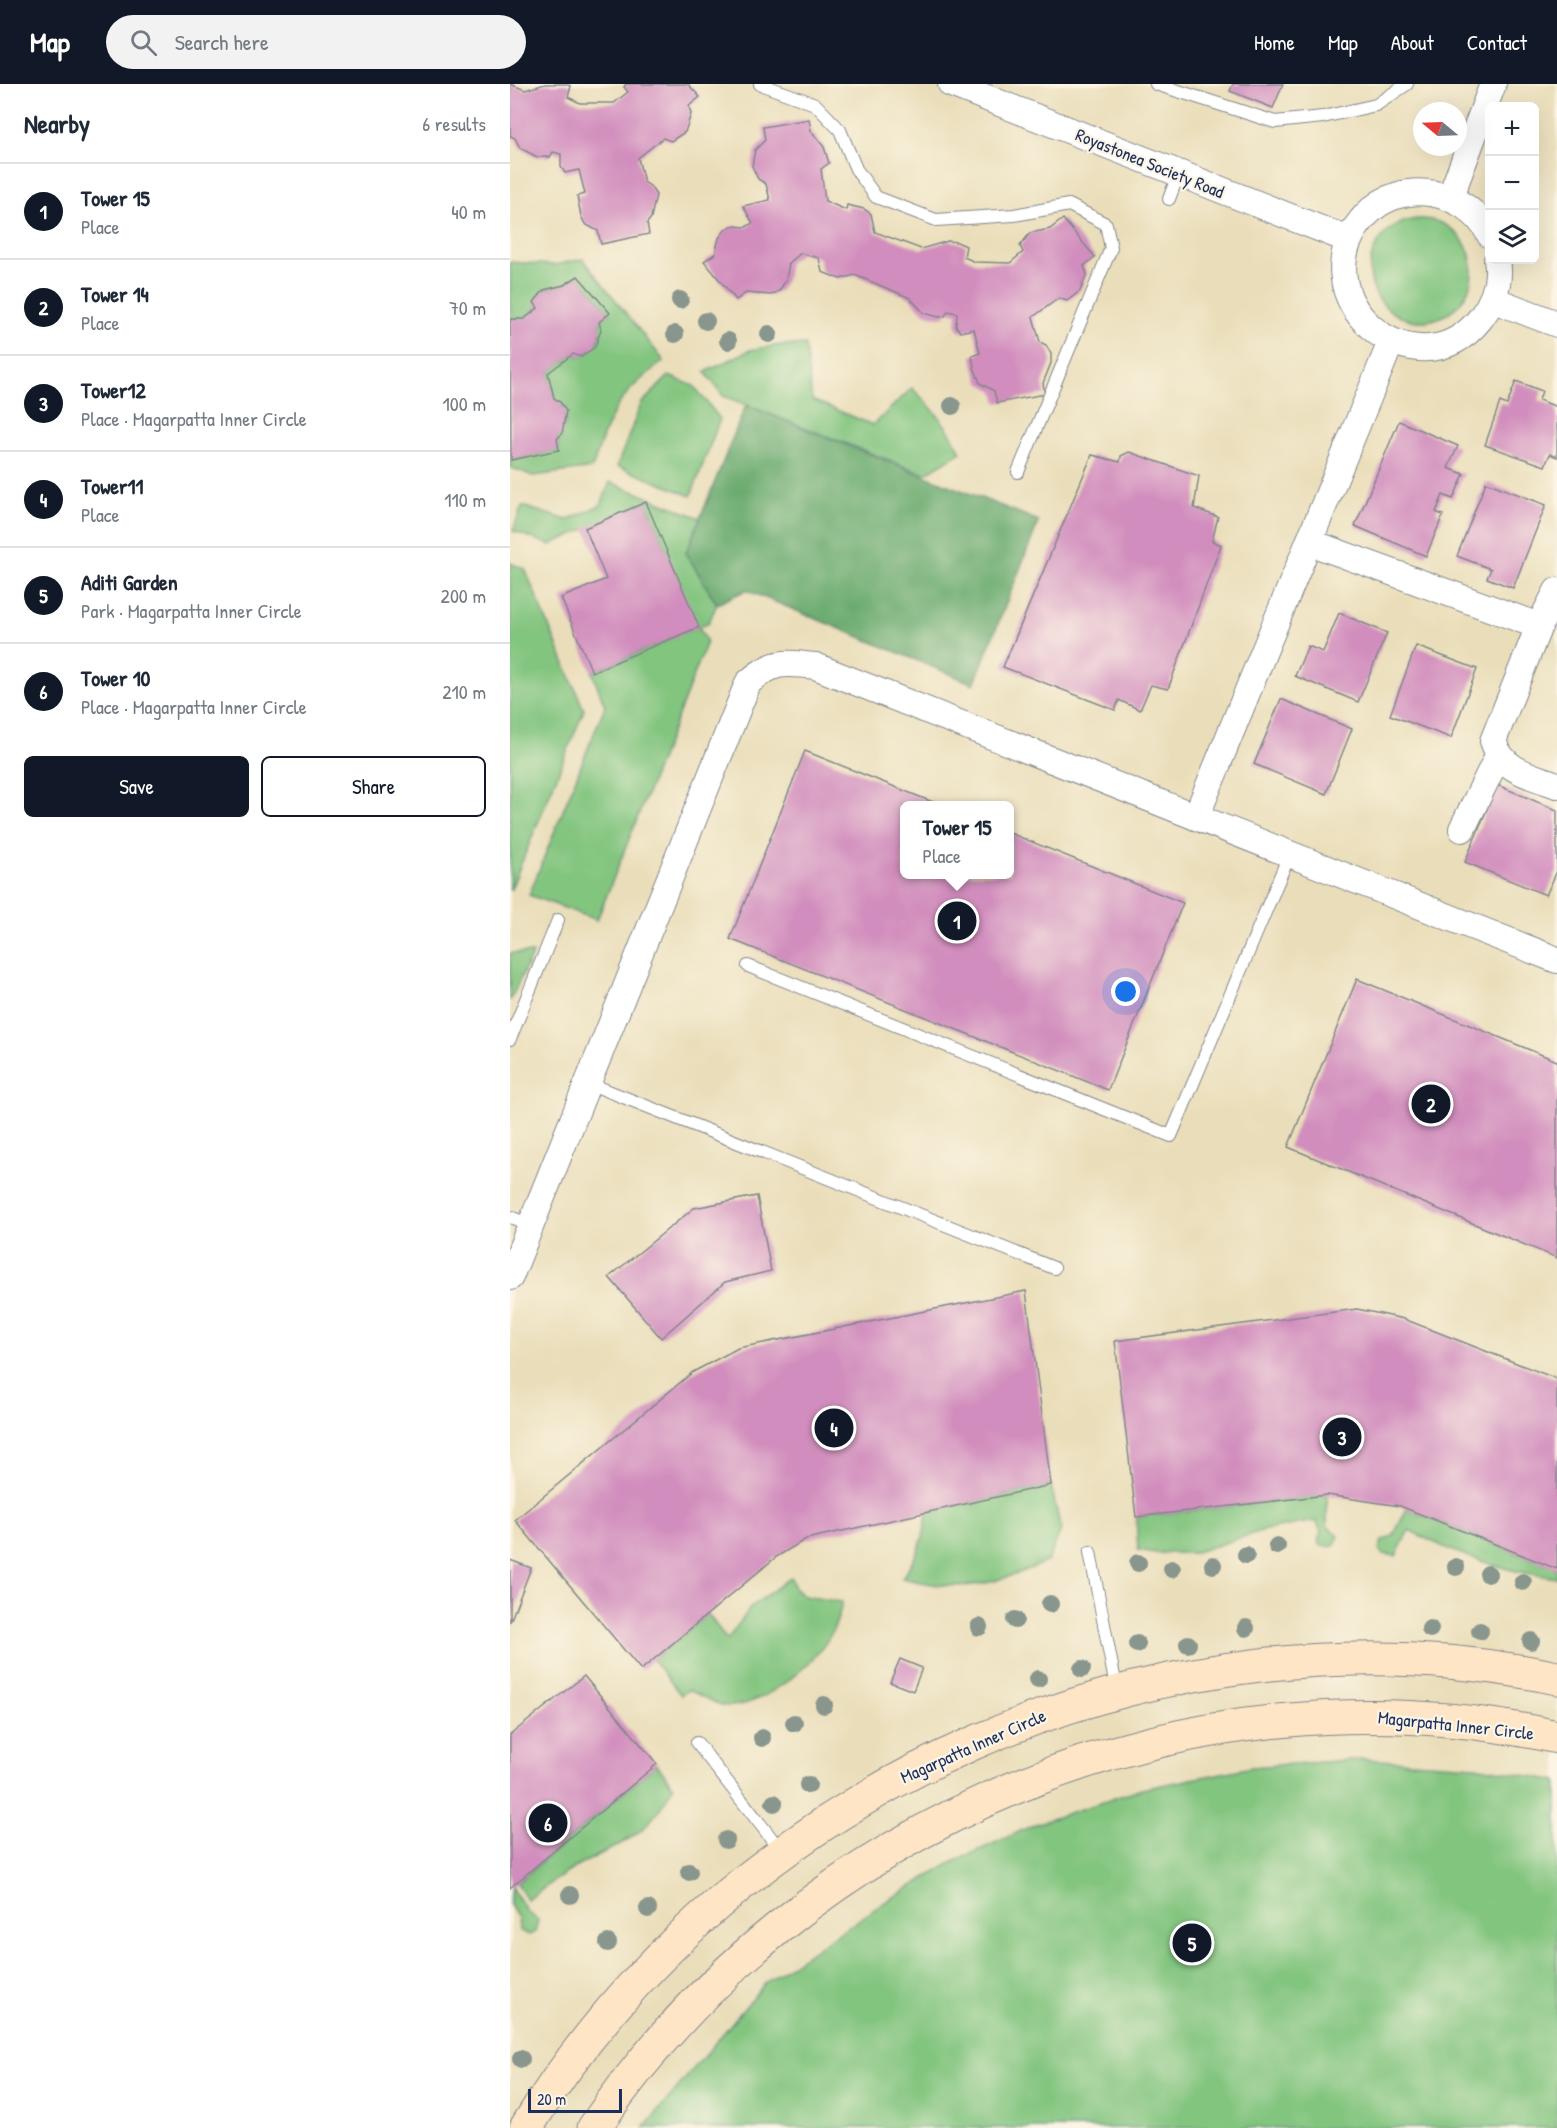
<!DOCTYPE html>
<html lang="en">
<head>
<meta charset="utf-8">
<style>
	:root { --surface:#fff; --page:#f2f2f3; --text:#1f2937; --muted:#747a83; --line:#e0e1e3; --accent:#111827 }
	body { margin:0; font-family:"Patrick Hand",sans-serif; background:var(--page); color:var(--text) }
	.controls { position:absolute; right:18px; top:18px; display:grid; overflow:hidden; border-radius:9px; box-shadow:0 6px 24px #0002 }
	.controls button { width:54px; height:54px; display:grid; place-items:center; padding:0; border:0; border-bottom:2px solid var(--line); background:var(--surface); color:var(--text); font:30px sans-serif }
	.compass { position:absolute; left:903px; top:18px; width:54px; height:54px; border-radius:50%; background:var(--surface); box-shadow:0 6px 24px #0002; rotate:289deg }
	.scale { position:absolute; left:18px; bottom:15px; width:94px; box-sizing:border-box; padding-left:6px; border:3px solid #1b2f5e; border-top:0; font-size:16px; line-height:21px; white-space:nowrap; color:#1b2f5e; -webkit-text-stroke:4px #fcf5e5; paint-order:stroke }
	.you { position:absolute; left:616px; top:908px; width:21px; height:21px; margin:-15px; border:4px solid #fff; border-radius:50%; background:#1a73e8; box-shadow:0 0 0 9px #1a73e833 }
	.badge { display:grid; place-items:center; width:39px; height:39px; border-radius:50%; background:var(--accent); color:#fff; font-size:20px; font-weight:700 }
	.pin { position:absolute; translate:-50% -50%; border:3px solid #fff; box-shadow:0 2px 6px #0006 }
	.popup { position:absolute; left:390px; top:717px; width:114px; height:78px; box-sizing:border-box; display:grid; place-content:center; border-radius:9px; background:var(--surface); filter:drop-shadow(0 2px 4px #0005); font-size:20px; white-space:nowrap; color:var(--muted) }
	.popup b { font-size:22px; color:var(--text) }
	.popup::after { content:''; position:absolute; left:50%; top:100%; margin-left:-12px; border:12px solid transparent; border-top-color:var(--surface) }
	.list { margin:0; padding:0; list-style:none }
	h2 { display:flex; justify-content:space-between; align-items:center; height:78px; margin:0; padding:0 24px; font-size:26px }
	h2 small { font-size:20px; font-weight:400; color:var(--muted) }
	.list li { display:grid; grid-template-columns:39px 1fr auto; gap:18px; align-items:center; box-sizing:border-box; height:96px; padding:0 24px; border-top:2px solid var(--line) }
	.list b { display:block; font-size:22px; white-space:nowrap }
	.list p { margin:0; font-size:20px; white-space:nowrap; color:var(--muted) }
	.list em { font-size:20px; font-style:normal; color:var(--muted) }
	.actions { display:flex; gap:12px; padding:18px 24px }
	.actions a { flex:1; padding:14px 0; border:2px solid var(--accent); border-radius:9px; text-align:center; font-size:21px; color:var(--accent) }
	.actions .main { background:var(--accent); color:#fff }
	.icon { flex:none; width:33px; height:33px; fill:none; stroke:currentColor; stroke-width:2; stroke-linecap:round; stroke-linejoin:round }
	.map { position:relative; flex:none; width:1047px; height:2044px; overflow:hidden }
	header { display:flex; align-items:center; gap:36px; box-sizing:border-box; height:84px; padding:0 30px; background:var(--accent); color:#fff }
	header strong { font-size:28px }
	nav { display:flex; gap:33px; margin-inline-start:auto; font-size:21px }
	.search { width:420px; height:54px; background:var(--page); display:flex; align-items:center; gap:15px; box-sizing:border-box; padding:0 21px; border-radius:33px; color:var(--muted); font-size:22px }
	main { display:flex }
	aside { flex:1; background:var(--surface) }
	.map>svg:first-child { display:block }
	.green { fill:#82c57f; stroke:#4e7a6e; stroke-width:1.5 }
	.forest { fill:#69aa6e; stroke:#426c66; stroke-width:1.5 }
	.building { fill:#d18dbd }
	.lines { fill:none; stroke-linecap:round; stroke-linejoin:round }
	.lane-casing { stroke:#82868c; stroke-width:14 }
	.street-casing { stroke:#82868c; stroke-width:28 }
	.secondary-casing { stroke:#82868c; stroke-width:35 }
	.lane { stroke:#fff; stroke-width:12 }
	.street { stroke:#fff; stroke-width:26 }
	.secondary { stroke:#fde5c5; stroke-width:33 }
	.tree { fill:#89968d }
	.labels { text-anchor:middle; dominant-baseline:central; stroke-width:4.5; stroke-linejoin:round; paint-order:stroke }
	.street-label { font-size:18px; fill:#1b2f5e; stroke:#fcf5e5 }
</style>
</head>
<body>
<header>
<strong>Map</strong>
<div class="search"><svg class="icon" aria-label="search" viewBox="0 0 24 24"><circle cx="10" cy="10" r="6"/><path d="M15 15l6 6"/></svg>Search here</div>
<nav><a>Home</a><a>Map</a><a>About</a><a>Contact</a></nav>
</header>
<main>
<aside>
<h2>Nearby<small>6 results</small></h2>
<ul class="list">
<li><span class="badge">1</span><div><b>Tower 15</b><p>Place</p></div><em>40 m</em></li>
<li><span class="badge">2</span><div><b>Tower 14</b><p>Place</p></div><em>70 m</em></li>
<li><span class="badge">3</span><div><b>Tower12</b><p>Place · Magarpatta Inner Circle</p></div><em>100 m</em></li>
<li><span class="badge">4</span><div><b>Tower11</b><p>Place</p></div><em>110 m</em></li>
<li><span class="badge">5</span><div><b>Aditi Garden</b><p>Park · Magarpatta Inner Circle</p></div><em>200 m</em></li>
<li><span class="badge">6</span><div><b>Tower 10</b><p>Place · Magarpatta Inner Circle</p></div><em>210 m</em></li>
</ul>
<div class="actions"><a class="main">Save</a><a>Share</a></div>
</aside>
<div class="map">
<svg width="1047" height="2044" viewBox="0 0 1047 2044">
	<rect width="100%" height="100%" fill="#fcf5e5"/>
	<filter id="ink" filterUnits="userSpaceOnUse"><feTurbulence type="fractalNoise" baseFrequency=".0167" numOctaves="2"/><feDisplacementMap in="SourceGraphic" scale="12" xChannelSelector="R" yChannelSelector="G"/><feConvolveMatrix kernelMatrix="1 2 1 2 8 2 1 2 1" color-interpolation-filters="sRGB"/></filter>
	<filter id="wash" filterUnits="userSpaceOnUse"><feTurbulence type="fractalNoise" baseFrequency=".008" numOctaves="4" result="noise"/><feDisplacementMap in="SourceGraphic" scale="24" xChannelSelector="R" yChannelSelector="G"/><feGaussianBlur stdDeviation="1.35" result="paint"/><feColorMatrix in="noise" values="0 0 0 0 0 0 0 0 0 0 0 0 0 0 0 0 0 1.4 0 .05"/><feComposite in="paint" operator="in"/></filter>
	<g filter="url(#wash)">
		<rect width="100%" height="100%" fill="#eadeba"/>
		<g class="green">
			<circle cx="911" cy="186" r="51"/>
			<path d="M73,175l81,102c-49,36 -53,52 -72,107l-59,8 -23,-9v-11l1,4 48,-10 -2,-11c10,-12 13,-32 -3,-41l-6,-25 25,-19 8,3c14,-7 23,-20 18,-35l11,-9 -32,-37 -14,9 -20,5 -9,12 3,6 -14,11h-14v-57l44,3z"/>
			<path d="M270,261h25l7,55 61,25 39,-37c21,20 36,38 49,64l-36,22 -202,-78 -18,-24 45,-22z"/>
			<path d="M159,292l25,10 26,33 -29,77 -74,-30 24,-62z"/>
			<path d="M100,398l90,36 -14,35 31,51 -8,18 -10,5 8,15 -110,278 -68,-25 76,-189 -13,-34 106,-45 -52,-125 -96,43 -37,-14 9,-25 45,14 34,-15z"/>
			<path d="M0,479l15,6 59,141 -74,181z"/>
			<path d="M0,869h23l-23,48z"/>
			<path d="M541,1401l10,45 -13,31c-56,25 -86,32 -146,17 15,-21 23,-39 25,-66z"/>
			<path d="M817,1411v31l12,10 -5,10h-12l-4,-4 3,-11 -5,-10 -51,9 -72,23h-37l-18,-3 -2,-33z"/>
			<path d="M897,1425l150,60v9c-53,-6 -101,-23 -148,-48l-13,26 -14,-2 -3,-5 3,-8 11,-5z"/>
			<path d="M281,1493l4,12 9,7 38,6c-2,10 -5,21 -10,30 -15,31 -67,73 -102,74 -12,1 -31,-12 -42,-16l-7,5 -28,-35 55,-46 19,26 24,-33z"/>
			<path d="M853,1675l112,7 82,15v347h-913l122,-146 121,-81 66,-39 83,-38 106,-35 110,-22z"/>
			<path d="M147,1680l16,23c-28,53 -47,52 -95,79 -18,10 -34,22 -51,34l-10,-17z"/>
			<path d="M2,1803l15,25 11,8 -3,12 -6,3 -10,-5 -1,-12 -8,-13z"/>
		</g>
		<path class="forest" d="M236,321l293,116 -65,163 -228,-94 -29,14 -31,-51z"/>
		<g id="blocks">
			<g class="building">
				<path d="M0,0l15,6 20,-6h20l6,2 -3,11 12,6h34l14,-11 -4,-5 2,-3h62l12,13 -11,9 2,8 -6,18 -14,9 -8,-3 -25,20 6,24 6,4 6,9 -5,23 -4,5 2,11 -48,10 -3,-13 -13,-7 -4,-8 -4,-20 8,-2 -6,-24 -14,3 -4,-6v-13l-8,-2 -3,5h-13l-17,-9 -5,-10 -5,-2z"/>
				<path d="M723,0h50l-10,24 -43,-17z"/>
				<path d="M299,35l2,12 13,16 5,16 -8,6 4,32 21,9 1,-5 17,4 7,5 4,18 46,17 27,-8 9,1 9,4 -2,11 11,5 35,1 13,-11 -3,-6 10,-13 20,-4 13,-10 32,38 -11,9 3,8 -7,17 -13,10 -8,-3 -26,19 7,25 6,3 5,9v9l-8,20 2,11 -48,9 -3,-12 -14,-8 -6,-16 -2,-11 8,-3 -6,-24 -14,3 -4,-6 1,-13 -9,-2 -3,5 -6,1 -15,-4 -14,-15 -55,-23 -15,4 -18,-7 -3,-14 -18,-5 -12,10 -3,17 -7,11 -8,4 -25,-2 -10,7 -32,-39 11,-7 4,-16 6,-8 7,-4 14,1 7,-4 -10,-17 27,-6 -4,-16 -8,-5 -6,-13 3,-16 10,-10 -2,-13z"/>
				<path d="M68,192l32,37 -11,9 2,8 -6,17 -14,10 -8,-3 -25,19 6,25 6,4 6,9 -4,23 -5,5 2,11 -48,10 -1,-141h14l14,-11 -4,-6 10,-12 20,-5z"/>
				<path d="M1006,297l26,10 -3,9 18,7v50l-7,-3 -5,12 -60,-21 15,-43 7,3z"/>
				<path d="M889,337l59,25 -10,22 16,6 -11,25 -10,-4 -7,17 7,3 -17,41 -71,-30z"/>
				<path d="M619,368l70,24 -5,32 24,9 -6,24 9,4 -53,144 -17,-4 -11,25 -21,-10 -4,10 -112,-43 89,-212 28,7 1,-6z"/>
				<path d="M976,398l60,23 -33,83 -26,-10 4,-9 -34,-13z"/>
				<path d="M136,418l53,125 -107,45 -31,-74 45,-19 -21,-51z"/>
				<path d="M829,529l48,20 -29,69 -63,-26 13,-30 15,6z"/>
				<path d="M906,562l61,23 -26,69 -61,-23z"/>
				<path d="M771,615l71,30 -26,65 -72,-30z"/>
				<path d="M295,667l135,54 -36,1v68h106v-41l173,70 -75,187 -378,-151z"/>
				<path d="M987,701l60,25v61l-11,24 -81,-33z"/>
				<path d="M847,895l200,82v197l-269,-111z"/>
				<path d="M247,1112l14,75 -46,11 -64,56 -52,-61 85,-69z"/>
				<path d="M516,1207l25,194 -245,54 -30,18 -135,113 -126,-150 178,-148 45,-24z"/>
				<path d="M847,1225l47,10 153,60v190l-157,-63 -73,-11 -191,22 -21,-176z"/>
				<path d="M0,1476l21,8 -21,54z"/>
				<path d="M390,1575l22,9 -9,23 -23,-9z"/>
				<path d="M74,1592l73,88 -147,124v-153z"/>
			</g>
		</g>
	</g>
	<g filter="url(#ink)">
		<use href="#blocks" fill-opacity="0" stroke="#82868c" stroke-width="1.5"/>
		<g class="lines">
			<g class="lane-casing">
				<g id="lane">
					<path d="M250,0l55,20 25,26 16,39 20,28 60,23 78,-5 55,-10 37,19 5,24 -93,224"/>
					<path d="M646,0l119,38 48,-5 53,-12 31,-21"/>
					<path d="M659,115l9,-24"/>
					<path d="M238,882l423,170 119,-283"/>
					<path d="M0,955l48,-119"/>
					<path d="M78,999l466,185"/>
					<path d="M0,1133l21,8"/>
					<path d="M580,1468l27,140"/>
					<path d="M187,1659l85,109"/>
				</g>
			</g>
			<g class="street-casing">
				<g id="street">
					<path d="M441,0l398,156"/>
					<path d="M940,114l43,-114"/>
					<path d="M980,151c-23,-45 -88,-59 -124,-20 -74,80 50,185 114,104 14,-18 21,-37 17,-59"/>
					<path d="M984,216l63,24"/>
					<path d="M799,458l230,84"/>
					<path d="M1047,507l-18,35 -46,115c10,30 36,34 64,44"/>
					<path d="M686,733l195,-475"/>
					<path d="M952,745l36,-73"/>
					<path d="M0,1193l238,-594c24,-22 36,-21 67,-17l742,294"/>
				</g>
			</g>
			<g class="secondary-casing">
				<g id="secondary">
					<path d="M16,2044c209,-342 637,-533 1031,-450"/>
					<path d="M84,2044c207,-307 598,-472 963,-391"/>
				</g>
			</g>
			<use href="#lane" class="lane"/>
			<use href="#street" class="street"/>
			<use href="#secondary" class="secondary"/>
		</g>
		<g class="tree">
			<circle cx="170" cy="216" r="9"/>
			<circle cx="196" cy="237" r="9"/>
			<circle cx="165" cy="250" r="9"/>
			<circle cx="259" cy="250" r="9"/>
			<circle cx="218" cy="257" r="9"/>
			<circle cx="442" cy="322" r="9"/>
			<circle cx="767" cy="1462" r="9"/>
			<circle cx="736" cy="1471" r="9"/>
			<circle cx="628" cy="1479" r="9"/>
			<circle cx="703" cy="1481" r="9"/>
			<circle cx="946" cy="1483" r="9"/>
			<circle cx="662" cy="1485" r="9"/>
			<circle cx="978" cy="1490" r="9"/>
			<circle cx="1013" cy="1498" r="9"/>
			<circle cx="540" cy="1520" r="9"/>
			<circle cx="505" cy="1536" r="9"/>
			<circle cx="469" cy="1543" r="9"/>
			<circle cx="736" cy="1544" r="9"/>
			<circle cx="920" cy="1545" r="9"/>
			<circle cx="970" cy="1547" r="9"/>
			<circle cx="1021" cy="1557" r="9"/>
			<circle cx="627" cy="1560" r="9"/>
			<circle cx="678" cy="1560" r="9"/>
			<circle cx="572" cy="1585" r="9"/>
			<circle cx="528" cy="1595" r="9"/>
			<circle cx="314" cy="1621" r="9"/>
			<circle cx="284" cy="1639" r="9"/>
			<circle cx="252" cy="1654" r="9"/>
			<circle cx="298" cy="1701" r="9"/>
			<circle cx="264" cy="1719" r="9"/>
			<circle cx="216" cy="1756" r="9"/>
			<circle cx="179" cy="1788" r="9"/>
			<circle cx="60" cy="1811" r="9"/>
			<circle cx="138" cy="1825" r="9"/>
			<circle cx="98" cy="1859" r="9"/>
			<circle cx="11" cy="1975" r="9"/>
		</g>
	</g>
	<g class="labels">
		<g class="street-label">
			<text transform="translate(640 79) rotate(22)">Royastonea Society Road</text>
			<text transform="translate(946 1641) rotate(6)">Magarpatta Inner Circle</text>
			<text transform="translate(463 1662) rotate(-24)">Magarpatta Inner Circle</text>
		</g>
	</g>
</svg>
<div class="controls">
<button>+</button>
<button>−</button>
<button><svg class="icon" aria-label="layers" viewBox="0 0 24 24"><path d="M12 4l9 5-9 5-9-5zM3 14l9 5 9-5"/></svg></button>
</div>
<svg class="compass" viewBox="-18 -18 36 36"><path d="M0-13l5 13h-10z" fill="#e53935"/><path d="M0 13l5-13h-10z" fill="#747a83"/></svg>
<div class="scale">20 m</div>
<div class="you"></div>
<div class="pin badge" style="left:447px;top:837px">1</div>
<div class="popup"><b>Tower 15</b>Place</div>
<div class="pin badge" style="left:921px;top:1020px">2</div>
<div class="pin badge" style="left:832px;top:1353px">3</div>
<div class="pin badge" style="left:324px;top:1344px">4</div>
<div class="pin badge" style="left:682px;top:1859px">5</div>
<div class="pin badge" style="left:38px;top:1739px">6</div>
</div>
</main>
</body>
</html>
